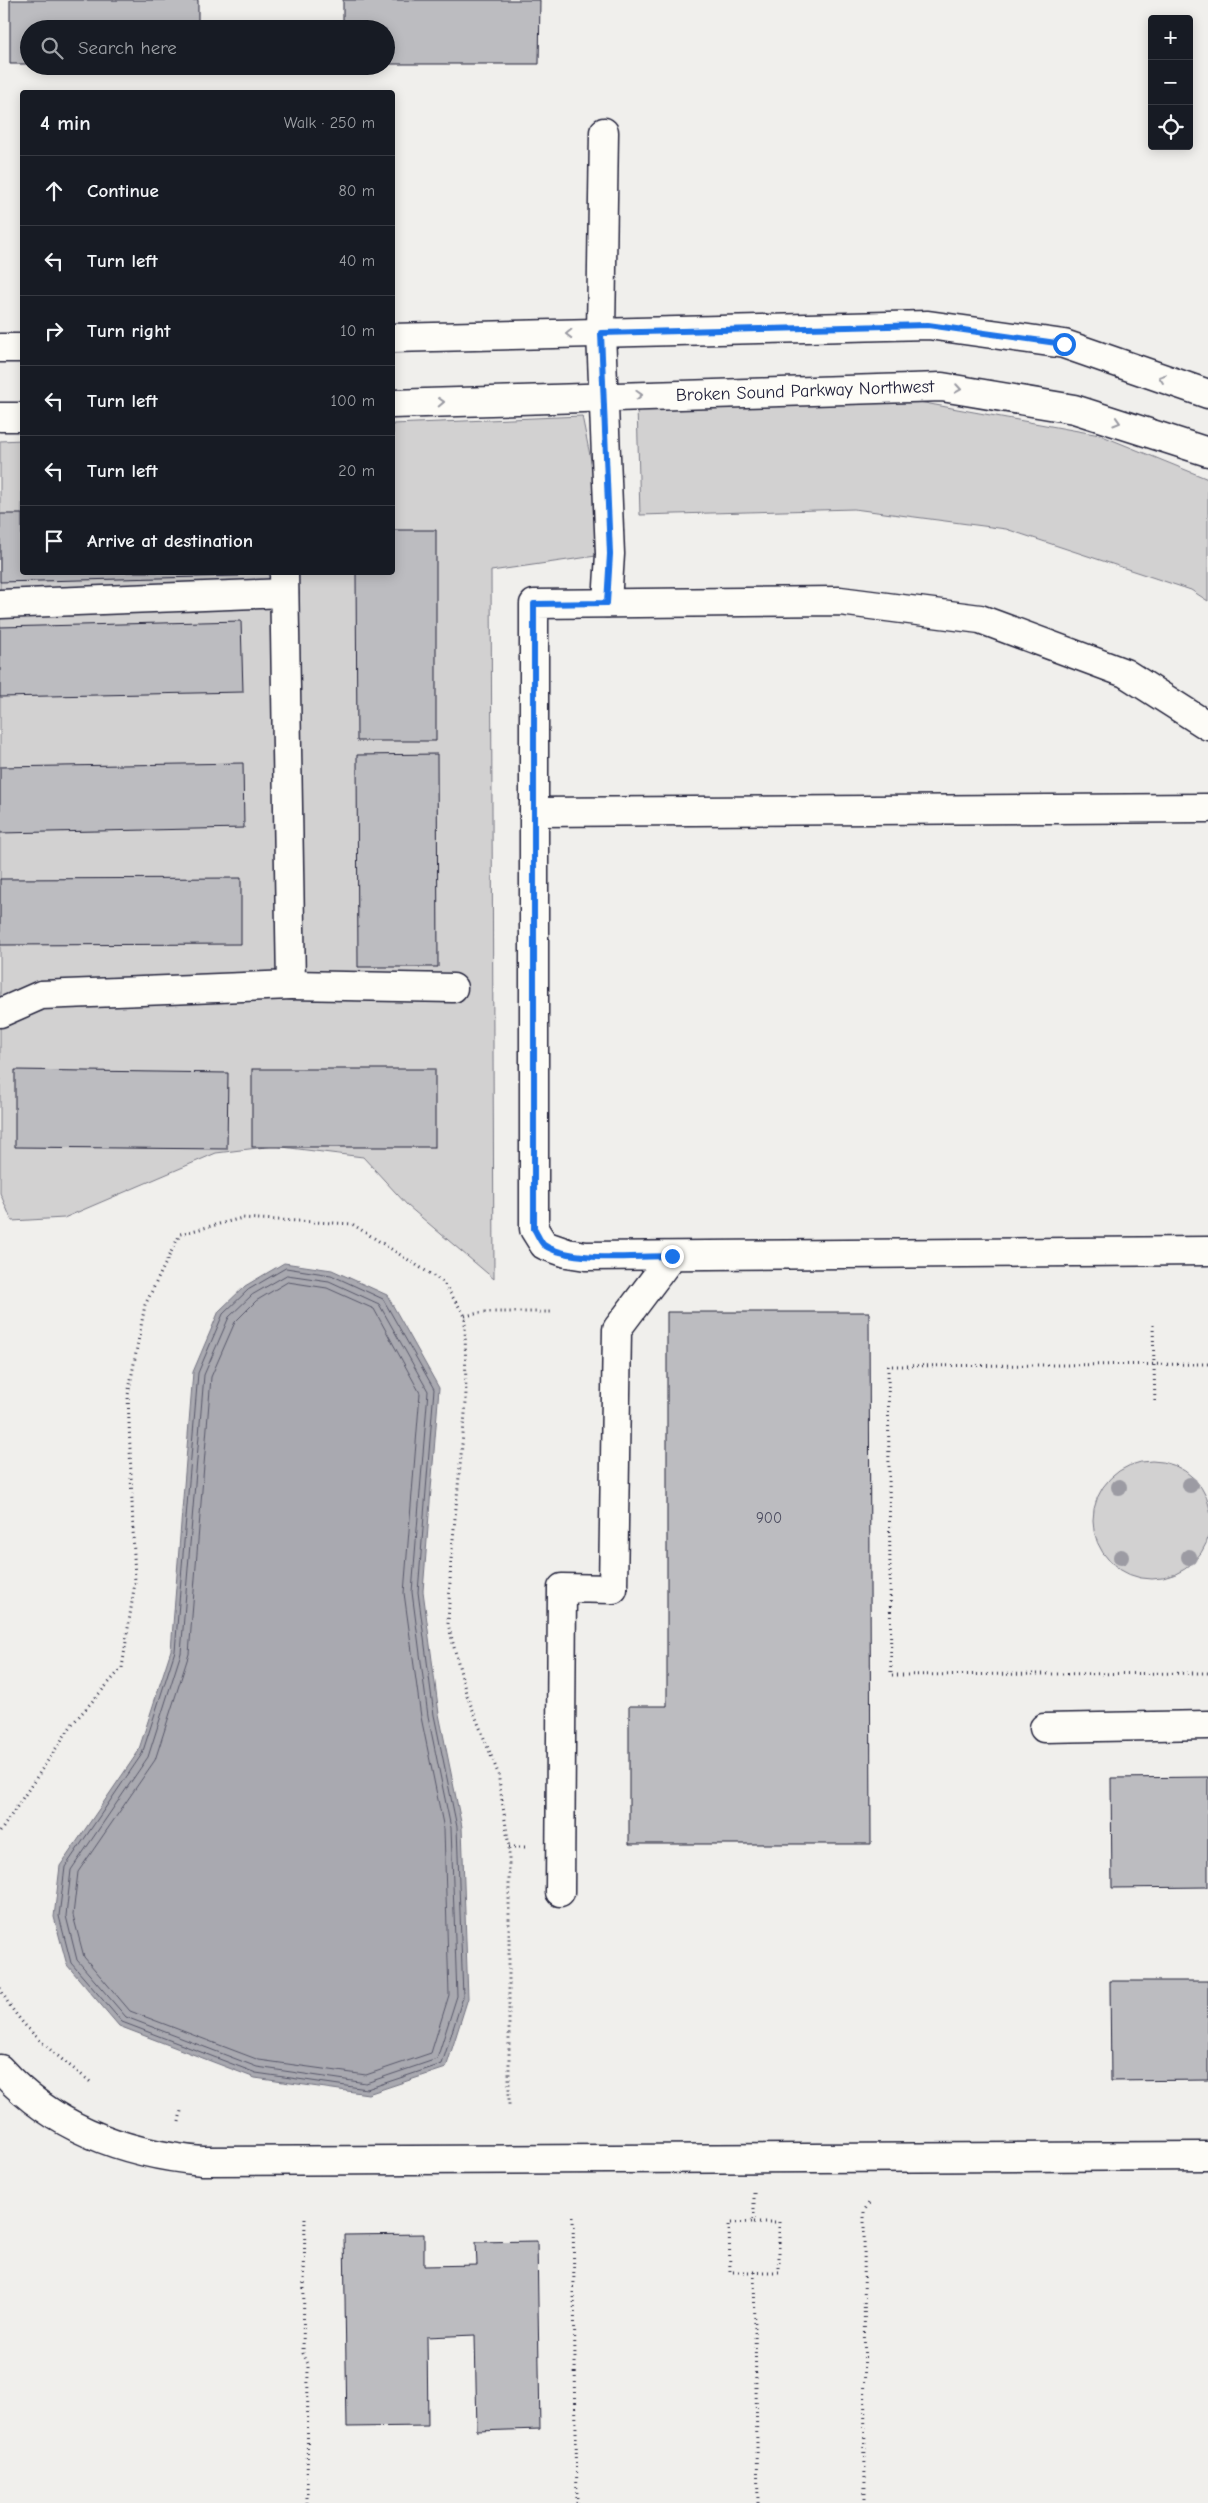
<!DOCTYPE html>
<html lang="en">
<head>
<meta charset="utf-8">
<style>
	:root { --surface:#171b24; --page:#20242c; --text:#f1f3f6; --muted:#9ea1a6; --line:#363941 }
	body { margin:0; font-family:"Comic Neue",sans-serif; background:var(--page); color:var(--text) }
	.controls { position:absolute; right:15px; top:15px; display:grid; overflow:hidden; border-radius:5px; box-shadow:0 2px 12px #0003 }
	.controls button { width:45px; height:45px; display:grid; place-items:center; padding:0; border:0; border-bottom:1px solid var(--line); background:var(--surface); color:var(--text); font:25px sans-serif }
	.stop { position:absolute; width:15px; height:15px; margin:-11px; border:4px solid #1a73e8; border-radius:50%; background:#fff }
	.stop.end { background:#1a73e8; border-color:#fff; box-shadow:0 1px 5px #0008 }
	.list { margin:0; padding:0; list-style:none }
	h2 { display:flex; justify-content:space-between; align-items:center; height:65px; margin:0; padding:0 20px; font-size:21px }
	h2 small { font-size:16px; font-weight:400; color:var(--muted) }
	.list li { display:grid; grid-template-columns:32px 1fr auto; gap:15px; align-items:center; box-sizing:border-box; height:70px; padding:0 20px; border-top:1px solid var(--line) }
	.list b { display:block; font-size:19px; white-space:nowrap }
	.list em { font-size:16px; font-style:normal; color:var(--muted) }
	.icon { flex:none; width:28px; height:28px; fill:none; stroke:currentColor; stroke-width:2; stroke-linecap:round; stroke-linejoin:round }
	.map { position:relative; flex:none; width:1208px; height:2503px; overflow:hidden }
	.search { position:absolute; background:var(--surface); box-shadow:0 2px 12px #0003; left:20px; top:20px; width:375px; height:55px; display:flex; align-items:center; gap:12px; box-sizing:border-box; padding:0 18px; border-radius:28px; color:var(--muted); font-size:19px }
	.panel { position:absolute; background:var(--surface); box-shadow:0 2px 12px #0003; left:20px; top:90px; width:375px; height:485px; border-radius:5px }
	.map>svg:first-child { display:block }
	.green { fill:#d2d1d1; stroke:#7a7a86 }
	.water { fill:#a9a9b0; stroke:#737381 }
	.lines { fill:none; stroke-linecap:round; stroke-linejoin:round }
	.shore { stroke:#58586a; stroke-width:1 }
	.building { fill:#bcbcc0; stroke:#22223b }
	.minor-casing { stroke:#22223b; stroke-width:31 }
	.path { stroke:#22223b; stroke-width:3; stroke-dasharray:1 4; stroke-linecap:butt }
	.minor { stroke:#fdfcf7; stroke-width:28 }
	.tree { fill:#9c9ba3 }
	.oneway { stroke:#9a9aa2 }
	.route { stroke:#1a73e8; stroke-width:6 }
	.labels { text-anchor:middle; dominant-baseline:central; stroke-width:4.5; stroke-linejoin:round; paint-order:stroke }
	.number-label { font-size:15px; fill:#48485c }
	.street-label { font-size:18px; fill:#22223b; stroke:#fdfcf7 }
</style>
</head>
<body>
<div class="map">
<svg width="1208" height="2503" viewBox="0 0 1208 2503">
	<rect width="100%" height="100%" fill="#f0efec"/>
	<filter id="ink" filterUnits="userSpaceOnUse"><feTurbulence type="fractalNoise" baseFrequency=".02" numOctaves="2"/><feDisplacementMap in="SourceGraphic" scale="10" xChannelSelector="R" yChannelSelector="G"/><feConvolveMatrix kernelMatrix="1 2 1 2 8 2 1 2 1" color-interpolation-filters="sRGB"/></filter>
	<g filter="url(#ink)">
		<g class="green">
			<path d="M886,396l214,39 108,44v122l-17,-11 -185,-61 -152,-20 -214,6 -3,-109z"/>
			<path d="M582,416l28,138 -119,17 3,708 -86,-73 -45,-49 -89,-11 -58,7 -152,65 -52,3 -12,-28v-752l22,-1v132h370l1,-148z"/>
			<circle cx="1152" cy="1520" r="59"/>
		</g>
		<path class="water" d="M284,1263l48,7 55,25 52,93 -16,203 16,123 23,113 6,171 -22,70 -78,26 -113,-16 -136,-52 -52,-61 -13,-48 6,-51 78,-114 33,-102 22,-278 26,-61 26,-25z"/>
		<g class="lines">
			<g class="shore">
				<path d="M286,1268l45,7 52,24 51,90 -16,203 16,123 23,112 6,170 -21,67 -75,25 -111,-16 -134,-51 -51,-59 -12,-47 6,-49 77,-113 33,-103 23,-278 25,-59 25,-24z"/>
				<path d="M287,1275l42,6 50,23 49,87 -16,201 16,124 23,112 6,168 -20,63 -71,24 -109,-16 -131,-50 -49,-57 -11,-44 5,-46 77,-113 33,-104 23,-278 25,-58 23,-22z"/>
				<path d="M288,1282l39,6 47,21 46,84 -16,200 17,124 23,112 5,166 -18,58 -65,22 -107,-15 -129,-49 -46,-54 -11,-42 5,-43 77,-112 34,-106 22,-277 24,-55 21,-21z"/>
			</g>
		</g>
		<g class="building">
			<path d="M10,0h188v29h-169v35h-19z"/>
			<path d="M343,0h197l-1,64h-153v-35h-43z"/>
			<path d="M0,514h22v58h217v4l-239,6z"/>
			<path d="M392,530h44v211h-79l-1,-169h36z"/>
			<path d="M241,621l2,71 -243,5v-70z"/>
			<path d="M437,754l1,213h-80l-1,-212z"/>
			<path d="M243,763l1,65 -244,5v-66z"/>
			<path d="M241,878v66l-241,1v-66z"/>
			<rect x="252" y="1069" width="183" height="78"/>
			<path d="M15,1070l213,3 -1,76 -212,-2z"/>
			<path d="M667,1312h202l2,532h-242v-138h38z"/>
			<path d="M1208,1777v110l-96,1 -1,-110z"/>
			<path d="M1110,1981h98v99l-97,1z"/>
			<path d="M424,2234v32l53,-1 -1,-23 61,-1 3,188 -63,2 -2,-96 -48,2 1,89 -81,1 -3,-192z"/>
		</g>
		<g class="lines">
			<g class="minor-casing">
				<g id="minor">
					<path d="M604,132l-3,201 9,221 -3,49"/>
					<path d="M392,338l536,-13 136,19 144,50"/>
					<path d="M0,348h22"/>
					<path d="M392,404l550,-17 132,22 134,43"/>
					<path d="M0,417h22"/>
					<path d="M0,604l284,-11"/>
					<path d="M1208,726l-83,-53 -145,-54 -140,-18 -306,3v625l10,16 23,8 19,3 622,-5"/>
					<path d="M534,812l674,-4"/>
					<path d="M291,985l162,3"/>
					<path d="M0,1013l41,-18 250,-10 -7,-413"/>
					<path d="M1044,1728l164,-3"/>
					<path d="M560,1892l2,-304 51,1 4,-260 55,-73"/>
					<path d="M0,2069c53,59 125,85 203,92l1005,-5"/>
				</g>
			</g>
			<g class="path">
				<path d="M465,1316l19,-4h69"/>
				<path d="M1153,1325l2,80"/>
				<path d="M1208,1364l-320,2 3,309 317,-2"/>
				<path d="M0,1832l73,-109 49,-55 13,-86 -7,-187 17,-90 35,-71 62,-16 110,6 91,58 22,34 1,87 -15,157 -3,64 18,69 32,80 11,74v261"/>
				<path d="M509,1847h17"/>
				<path d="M0,1988c20,42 58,68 93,96"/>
				<path d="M179,2122l2,-11"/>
				<path d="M754,2193v29"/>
				<path d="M573,2217l4,286"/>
				<path d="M305,2218l-2,135 5,11 -1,139"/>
				<path d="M754,2222h25v50h-49l-1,-49z"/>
				<path d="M754,2272l4,231"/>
				<path d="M865,2503l-1,-292 5,-8"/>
			</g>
			<use href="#minor" class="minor"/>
		</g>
		<g class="tree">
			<circle cx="1190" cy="1485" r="8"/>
			<circle cx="1119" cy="1487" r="8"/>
			<circle cx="1121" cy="1557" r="8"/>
			<circle cx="1189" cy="1557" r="8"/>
		</g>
		<defs><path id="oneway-chevron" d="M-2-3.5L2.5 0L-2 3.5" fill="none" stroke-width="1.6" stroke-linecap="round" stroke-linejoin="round" transform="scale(1.25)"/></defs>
		<g class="oneway">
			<use href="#oneway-chevron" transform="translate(569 334) rotate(179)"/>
			<use href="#oneway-chevron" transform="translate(1162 378) rotate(-161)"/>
			<use href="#oneway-chevron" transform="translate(958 389) rotate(9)"/>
			<use href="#oneway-chevron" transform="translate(639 395) rotate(-2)"/>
			<use href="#oneway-chevron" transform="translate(441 402) rotate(-2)"/>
			<use href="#oneway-chevron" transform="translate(1117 422) rotate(17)"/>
		</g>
	</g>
	<g class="lines" filter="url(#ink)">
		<path class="route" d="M672,1256c-31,0 -102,7 -128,-11 -4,-3 -7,-12 -10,-16v-625l73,-1 3,-49 -9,-221 327,-8 136,19"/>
	</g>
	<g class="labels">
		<g class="number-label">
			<text x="769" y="1518">900</text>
		</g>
		<g class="street-label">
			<text transform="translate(805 391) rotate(-2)">Broken Sound Parkway Northwest</text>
		</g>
	</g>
</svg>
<div class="controls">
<button>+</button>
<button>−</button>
<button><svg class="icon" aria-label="locate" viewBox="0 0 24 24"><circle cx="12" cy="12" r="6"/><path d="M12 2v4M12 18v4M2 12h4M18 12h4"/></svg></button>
</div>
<div class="stop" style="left:1064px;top:344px"></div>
<div class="stop end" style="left:672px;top:1256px"></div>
<div class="search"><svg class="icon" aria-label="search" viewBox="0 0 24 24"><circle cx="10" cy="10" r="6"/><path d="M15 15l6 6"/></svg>Search here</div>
<section class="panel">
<h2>4 min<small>Walk · 250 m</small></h2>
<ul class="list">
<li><svg class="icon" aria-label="ahead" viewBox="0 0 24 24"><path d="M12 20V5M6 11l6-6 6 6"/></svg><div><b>Continue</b></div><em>80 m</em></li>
<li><svg class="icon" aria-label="left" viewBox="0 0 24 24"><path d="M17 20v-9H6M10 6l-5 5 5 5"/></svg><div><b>Turn left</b></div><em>40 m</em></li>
<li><svg class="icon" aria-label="right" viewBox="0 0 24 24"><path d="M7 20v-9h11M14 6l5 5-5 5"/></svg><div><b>Turn right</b></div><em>10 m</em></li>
<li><svg class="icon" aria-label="left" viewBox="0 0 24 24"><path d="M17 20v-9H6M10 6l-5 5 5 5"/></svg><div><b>Turn left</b></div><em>100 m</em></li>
<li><svg class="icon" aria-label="left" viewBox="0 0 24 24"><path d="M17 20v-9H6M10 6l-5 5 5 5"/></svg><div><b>Turn left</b></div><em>20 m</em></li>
<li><svg class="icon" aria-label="arrive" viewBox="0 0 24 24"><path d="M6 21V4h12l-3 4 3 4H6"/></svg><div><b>Arrive at destination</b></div></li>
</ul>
</section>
</div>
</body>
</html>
